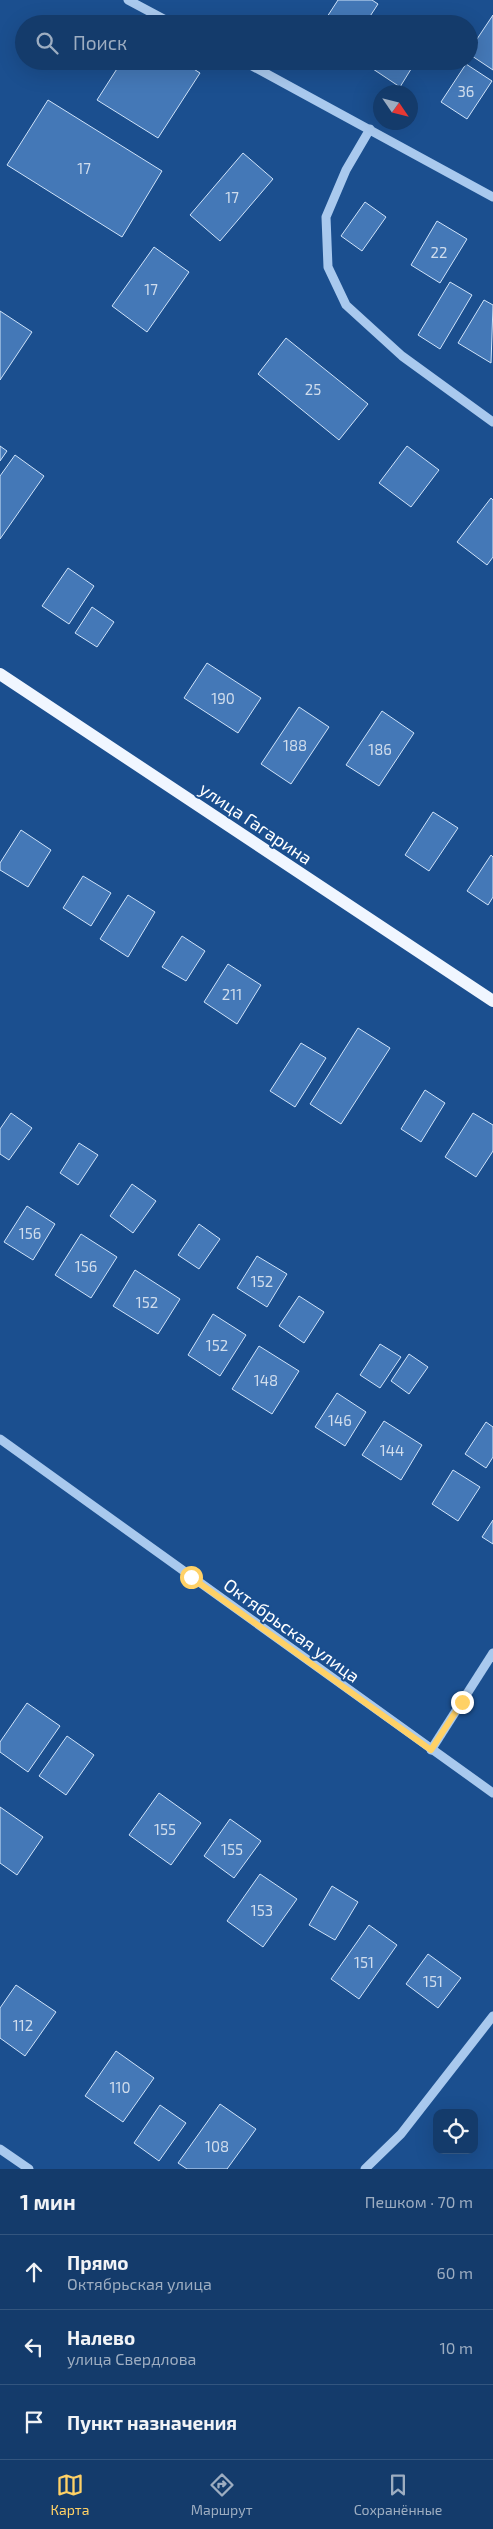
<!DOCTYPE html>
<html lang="ru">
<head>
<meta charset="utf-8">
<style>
	:root { --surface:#143b6b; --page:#214673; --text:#f1f3f6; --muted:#9dadc1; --line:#33557e; --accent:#ffd166 }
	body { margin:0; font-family:"Exo 2",sans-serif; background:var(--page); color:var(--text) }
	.controls { position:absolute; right:15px; bottom:15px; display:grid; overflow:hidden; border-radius:10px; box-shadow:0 5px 20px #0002 }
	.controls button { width:45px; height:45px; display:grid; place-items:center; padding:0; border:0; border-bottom:1px solid var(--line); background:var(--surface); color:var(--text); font:25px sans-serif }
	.compass { position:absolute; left:373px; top:85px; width:45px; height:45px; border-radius:50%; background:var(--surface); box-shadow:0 5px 20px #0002; rotate:125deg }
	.stop { position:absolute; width:15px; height:15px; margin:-11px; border:4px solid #ffd166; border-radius:50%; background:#fff }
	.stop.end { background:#ffd166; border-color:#fff; box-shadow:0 1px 5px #0008 }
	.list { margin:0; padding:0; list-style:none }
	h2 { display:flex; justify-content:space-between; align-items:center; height:65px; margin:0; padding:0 20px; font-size:21px }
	h2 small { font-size:16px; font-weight:400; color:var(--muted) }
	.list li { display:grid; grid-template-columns:32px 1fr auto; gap:15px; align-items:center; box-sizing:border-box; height:75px; padding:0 20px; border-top:1px solid var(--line) }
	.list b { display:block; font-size:19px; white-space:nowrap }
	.list p { margin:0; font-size:16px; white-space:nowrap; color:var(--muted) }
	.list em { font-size:16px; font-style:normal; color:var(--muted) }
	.icon { flex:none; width:28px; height:28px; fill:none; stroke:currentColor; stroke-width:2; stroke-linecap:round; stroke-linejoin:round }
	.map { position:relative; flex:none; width:493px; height:2169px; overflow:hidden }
	.search { position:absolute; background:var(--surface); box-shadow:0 5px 20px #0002; left:15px; right:15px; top:15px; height:55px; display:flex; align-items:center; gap:12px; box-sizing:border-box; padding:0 18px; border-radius:28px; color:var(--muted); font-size:19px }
	.sheet { height:290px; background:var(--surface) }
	nav { display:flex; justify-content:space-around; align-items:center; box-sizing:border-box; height:70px; border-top:1px solid var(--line); background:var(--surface); font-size:14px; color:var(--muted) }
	nav a { display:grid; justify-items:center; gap:2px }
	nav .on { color:var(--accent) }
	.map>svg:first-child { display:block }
	.building { fill:#4478b7; stroke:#cfe3fa }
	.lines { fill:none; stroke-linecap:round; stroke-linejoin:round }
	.minor { stroke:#a9c9ee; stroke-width:9 }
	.major { stroke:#f0f6ff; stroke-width:12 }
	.route { stroke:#ffd166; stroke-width:6 }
	.labels { text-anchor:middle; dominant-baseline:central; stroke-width:4; stroke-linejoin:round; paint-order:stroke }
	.number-label { font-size:15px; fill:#d0dded }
	.street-label { font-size:18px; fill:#fff; stroke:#1b4f8f }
</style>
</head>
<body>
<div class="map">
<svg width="493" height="2169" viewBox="0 0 493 2169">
	<rect width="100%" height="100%" fill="#1b4f8f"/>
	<g class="building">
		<path d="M338,0h34l6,4 -13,20h-34l-6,-4z"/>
		<path d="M493,15v55l-24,-16v-3z"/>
		<path d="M122,61h59l19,12 -42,65 -61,-38z"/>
		<path d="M374,61h42l-16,26 -30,-20z"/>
		<path d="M466,64l26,17 -25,38 -26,-17z"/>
		<path d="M48,100l114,71 -40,66 -115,-72z"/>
		<path d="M243,153l30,26 -53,62 -30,-26z"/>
		<path d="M365,202l21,15 -24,34 -21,-15z"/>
		<path d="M437,221l30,18 -27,44 -29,-18z"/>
		<path d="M154,247l35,25 -42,60 -35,-26z"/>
		<path d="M450,282l22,13 -32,54 -22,-14z"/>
		<path d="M484,300l9,5 -2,58 -33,-20z"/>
		<path d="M0,311l32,21 -32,48z"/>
		<path d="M286,338l82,66 -29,36 -81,-66z"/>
		<path d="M0,446l7,5 -7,10z"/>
		<path d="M407,446l32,24 -28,37 -32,-24z"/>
		<path d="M15,455l29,21 -44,63v-63z"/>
		<path d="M491,498l2,2v57l-6,8 -30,-23z"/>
		<path d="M68,568l26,18 -25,38 -27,-18z"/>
		<path d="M92,607l22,15 -17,25 -22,-14z"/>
		<path d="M207,663l54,35 -23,35 -54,-35z"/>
		<path d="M299,707l30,20 -38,57 -30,-20z"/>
		<path d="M382,711l32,22 -35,53 -33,-21z"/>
		<path d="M433,812l25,16 -29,43 -24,-16z"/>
		<path d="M21,830l30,20 -23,37 -28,-17v-7z"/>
		<path d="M491,855l2,2v40l-5,8 -21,-14z"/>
		<path d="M83,876l28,17 -20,33 -28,-18z"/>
		<path d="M128,895l27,17 -27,45 -28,-18z"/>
		<path d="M182,936l23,15 -19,30 -24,-14z"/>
		<path d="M228,964l33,21 -24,39 -33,-22z"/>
		<path d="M358,1028l32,20 -49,76 -31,-20z"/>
		<path d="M301,1043l25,15 -31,49 -25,-16z"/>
		<path d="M425,1090l20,13 -24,39 -20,-13z"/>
		<path d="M11,1113l21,15 -23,32 -9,-6v-25z"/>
		<path d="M473,1113l20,12v26l-17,26 -31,-20z"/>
		<path d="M79,1143l19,12 -20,30 -18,-12z"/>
		<path d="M132,1184l24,17 -23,32 -23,-17z"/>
		<path d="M27,1206l28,18 -22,36 -29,-18z"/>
		<path d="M199,1224l21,15 -21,30 -21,-14z"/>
		<path d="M81,1234l36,23 -26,41 -36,-23z"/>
		<path d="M257,1256l30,18 -20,33 -30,-19z"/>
		<path d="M135,1270l45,29 -22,35 -45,-28z"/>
		<path d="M299,1296l25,16 -20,31 -25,-17z"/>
		<path d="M213,1314l33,21 -26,41 -32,-21z"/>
		<path d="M380,1344l21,13 -21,31 -20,-13z"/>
		<path d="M259,1346l40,25 -27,43 -40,-25z"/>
		<path d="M409,1354l19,13 -19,27 -18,-13z"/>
		<path d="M337,1393l29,19 -21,34 -30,-19z"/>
		<path d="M384,1421l38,24 -21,35 -39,-25z"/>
		<path d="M486,1422l7,5v30l-7,11 -21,-14z"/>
		<path d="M453,1470l27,17 -22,34 -26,-17z"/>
		<path d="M493,1520v24l-11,-7z"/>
		<path d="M27,1703l33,23 -32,46 -28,-20v-10z"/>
		<path d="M67,1736l27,19 -28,40 -27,-19z"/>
		<path d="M159,1793l42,30 -30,42 -42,-30z"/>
		<path d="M0,1807l43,30 -26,38 -17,-12z"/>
		<path d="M230,1819l31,22 -27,37 -30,-22z"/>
		<path d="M260,1874l37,25 -34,48 -36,-26z"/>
		<path d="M332,1886l26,16 -23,38 -26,-15z"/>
		<path d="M369,1925l28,20 -38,54 -28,-20z"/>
		<path d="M428,1954l33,24 -23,30 -32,-24z"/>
		<path d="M16,1985l40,27 -31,44 -25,-18v-30z"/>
		<path d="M116,2051l38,27 -31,44 -38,-26z"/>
		<path d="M220,2104l36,25 -29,40h-40l-9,-6z"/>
		<path d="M160,2105l26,18 -27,38 -25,-18z"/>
	</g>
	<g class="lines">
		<g class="minor">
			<path d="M128,0l45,24"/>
			<path d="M243,61l250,136"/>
			<path d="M370,129l-24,41 -20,47 2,50 18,38 56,51 91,66"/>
			<path d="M0,1439l493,354"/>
			<path d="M431,1750l62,-97"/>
			<path d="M0,2149l29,20"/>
			<path d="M365,2169l36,-35 92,-118"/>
		</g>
		<path class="major" d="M0,674l493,327"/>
	</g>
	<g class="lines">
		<path class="route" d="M191,1577l240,173 31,-48"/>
	</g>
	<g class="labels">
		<g class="number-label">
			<text x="466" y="91">36</text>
			<text x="84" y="168">17</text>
			<text x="232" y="197">17</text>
			<text x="439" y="252">22</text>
			<text x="151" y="289">17</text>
			<text x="313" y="389">25</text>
			<text x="223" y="698">190</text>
			<text x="295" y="745">188</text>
			<text x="380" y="749">186</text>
			<text x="232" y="994">211</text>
			<text x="30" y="1233">156</text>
			<text x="86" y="1266">156</text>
			<text x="262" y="1281">152</text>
			<text x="147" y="1302">152</text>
			<text x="217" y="1345">152</text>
			<text x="266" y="1380">148</text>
			<text x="340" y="1420">146</text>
			<text x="392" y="1450">144</text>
			<text x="165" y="1829">155</text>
			<text x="232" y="1849">155</text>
			<text x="262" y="1910">153</text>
			<text x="364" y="1962">151</text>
			<text x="433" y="1981">151</text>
			<text x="23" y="2025">112</text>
			<text x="120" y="2087">110</text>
			<text x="217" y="2146">108</text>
		</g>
		<g class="street-label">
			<text transform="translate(256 823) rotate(34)">улица Гагарина</text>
			<text transform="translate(292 1630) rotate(36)">Октябрьская улица</text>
		</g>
	</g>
</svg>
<div class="controls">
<button><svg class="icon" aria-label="locate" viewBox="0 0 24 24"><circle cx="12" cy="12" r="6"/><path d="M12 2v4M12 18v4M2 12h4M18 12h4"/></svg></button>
</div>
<svg class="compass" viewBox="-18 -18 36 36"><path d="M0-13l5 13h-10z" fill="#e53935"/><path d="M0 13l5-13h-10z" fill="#9dadc1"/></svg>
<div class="stop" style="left:191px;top:1577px"></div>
<div class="stop end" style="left:462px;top:1702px"></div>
<div class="search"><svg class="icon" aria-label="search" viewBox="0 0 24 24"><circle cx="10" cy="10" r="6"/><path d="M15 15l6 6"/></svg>Поиск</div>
</div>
<section class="sheet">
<h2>1 мин<small>Пешком · 70 m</small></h2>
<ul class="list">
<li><svg class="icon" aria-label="ahead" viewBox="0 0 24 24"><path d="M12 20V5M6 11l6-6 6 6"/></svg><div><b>Прямо</b><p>Октябрьская улица</p></div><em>60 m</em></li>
<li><svg class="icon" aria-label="left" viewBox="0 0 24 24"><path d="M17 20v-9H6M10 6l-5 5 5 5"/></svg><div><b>Налево</b><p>улица Свердлова</p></div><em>10 m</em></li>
<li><svg class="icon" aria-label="arrive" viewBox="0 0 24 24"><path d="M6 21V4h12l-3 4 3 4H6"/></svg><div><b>Пункт назначения</b></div></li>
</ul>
</section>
<nav>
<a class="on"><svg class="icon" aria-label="map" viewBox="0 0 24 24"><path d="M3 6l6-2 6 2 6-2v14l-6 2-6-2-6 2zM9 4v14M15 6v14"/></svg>Карта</a>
<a><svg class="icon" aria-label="directions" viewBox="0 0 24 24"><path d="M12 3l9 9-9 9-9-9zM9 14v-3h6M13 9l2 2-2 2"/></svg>Маршрут</a>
<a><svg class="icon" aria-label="saved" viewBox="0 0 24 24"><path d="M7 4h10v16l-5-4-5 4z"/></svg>Сохранённые</a>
</nav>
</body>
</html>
